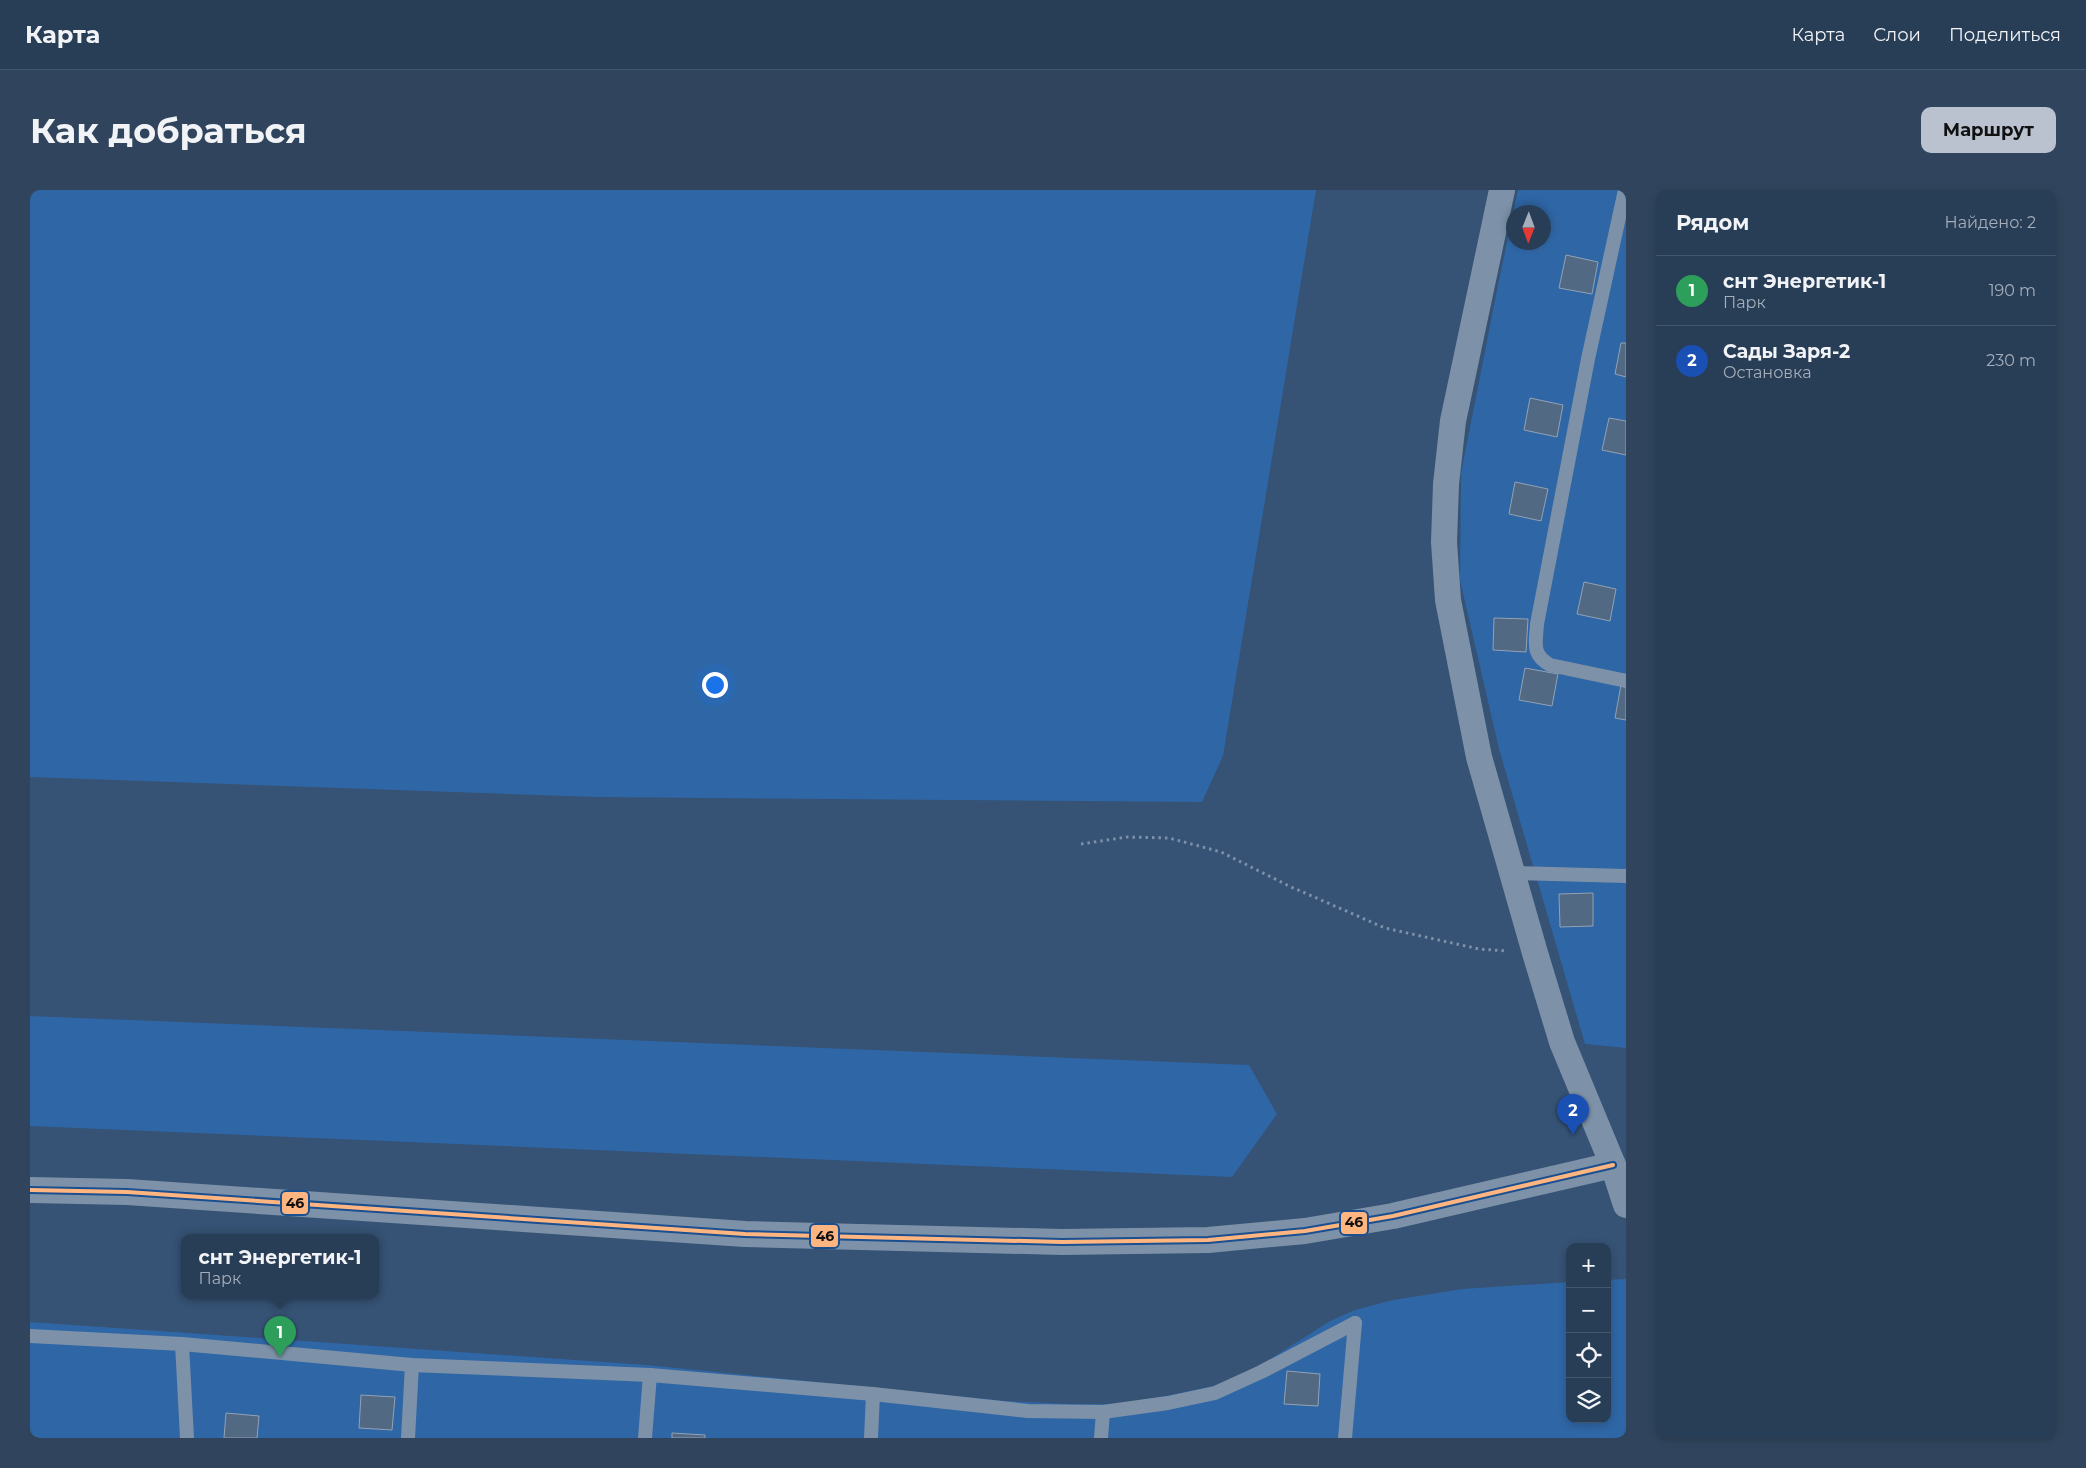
<!DOCTYPE html>
<html lang="ru">
<head>
<meta charset="utf-8">
<style>
	:root { --surface:#283e57; --page:#30455d; --text:#f1f3f6; --muted:#a5aeba; --line:#44576d; --accent:#b9c2ce }
	body { margin:0; font-family:Montserrat,sans-serif; background:var(--page); color:var(--text) }
	.controls { position:absolute; right:15px; bottom:15px; display:grid; overflow:hidden; border-radius:10px; box-shadow:0 2px 8px #0003 }
	.controls button { width:45px; height:45px; display:grid; place-items:center; padding:0; border:0; border-bottom:1px solid var(--line); background:var(--surface); color:var(--text); font:25px sans-serif }
	.compass { position:absolute; left:1476px; top:15px; width:45px; height:45px; border-radius:50%; background:var(--surface); box-shadow:0 2px 8px #0003; rotate:181deg }
	.you { position:absolute; left:684px; top:494px; width:18px; height:18px; margin:-12px; border:4px solid #fff; border-radius:50%; background:#1a73e8; box-shadow:0 0 0 8px #1a73e833 }
	.badge { display:grid; place-items:center; width:32px; height:32px; border-radius:50%; background:var(--accent); color:#fff; font-size:16px; font-weight:700 }
	.pin { position:absolute; translate:-50% -41px; filter:drop-shadow(0 1px 2px #0008) }
	.pin::after { content:''; position:absolute; top:26px; width:18px; height:15px; background:inherit; clip-path:polygon(0 0,100% 0,50% 100%) }
	.popup { position:absolute; left:151px; top:1044px; width:198px; height:65px; box-sizing:border-box; display:grid; place-content:center; border-radius:10px; background:var(--surface); filter:drop-shadow(0 1px 4px #0005); font-size:16px; white-space:nowrap; color:var(--muted) }
	.popup b { font-size:19px; color:var(--text) }
	.popup::after { content:''; position:absolute; left:50%; top:100%; margin-left:-10px; border:10px solid transparent; border-top-color:var(--surface) }
	.list { margin:0; padding:0; list-style:none }
	h2 { display:flex; justify-content:space-between; align-items:center; height:65px; margin:0; padding:0 20px; font-size:21px }
	h2 small { font-size:16px; font-weight:400; color:var(--muted) }
	.list li { display:grid; grid-template-columns:32px 1fr auto; gap:15px; align-items:center; box-sizing:border-box; height:70px; padding:0 20px; border-top:1px solid var(--line) }
	.list b { display:block; font-size:19px; white-space:nowrap }
	.list p { margin:0; font-size:16px; white-space:nowrap; color:var(--muted) }
	.list em { font-size:16px; font-style:normal; color:var(--muted) }
	.icon { flex:none; width:28px; height:28px; fill:none; stroke:currentColor; stroke-width:2; stroke-linecap:round; stroke-linejoin:round }
	.map { position:relative; flex:none; width:1596px; height:1248px; overflow:hidden; border-radius:10px }
	header { display:flex; align-items:center; gap:30px; box-sizing:border-box; height:70px; padding:0 25px; background:var(--surface); border-bottom:1px solid var(--line) }
	header strong { font-size:24px }
	nav { display:flex; gap:28px; margin-inline-start:auto; font-size:18px }
	.intro { display:flex; align-items:center; justify-content:space-between; box-sizing:border-box; height:120px; padding:0 30px }
	h1 { margin:0; font-size:35px }
	.button { padding:12px 22px; border-radius:10px; background:var(--accent); color:#111; font-size:18px; font-weight:700 }
	main { display:flex; gap:30px; padding:0 30px }
	aside { flex:1; background:var(--surface); border-radius:10px; box-shadow:0 2px 8px #0003 }
	.map>svg:first-child { display:block }
	.green { fill:#2f66a5; fill-rule:evenodd }
	.building { fill:#526984; stroke:#92a2b6 }
	.lines { fill:none; stroke-linecap:round; stroke-linejoin:round }
	.path { stroke:#7d92a8; stroke-width:3; stroke-dasharray:2.5 4; stroke-linecap:butt }
	.lane { stroke:#7d92a8; stroke-width:14 }
	.street { stroke:#7d92a8; stroke-width:26 }
	.bus-1-casing { stroke:#1b4f8f; stroke-width:8 }
	.bus-1 { stroke:#ffb580; stroke-width:4 }
	.line-badge { stroke:#1b4f8f; stroke-width:2 }
	.pale-badge-label { font-size:14px; text-anchor:middle; font-weight:bold; fill:#111 }
</style>
</head>
<body>
<header>
<strong>Карта</strong>
<nav><a>Карта</a><a>Слои</a><a>Поделиться</a></nav>
</header>
<div class="intro"><h1>Как добраться</h1><a class="button">Маршрут</a></div>
<main>
<div class="map">
<svg width="1596" height="1248" viewBox="0 0 1596 1248">
	<rect width="100%" height="100%" fill="#365274"/>
	<g class="green">
		<path d="M0,0h1286l-93,566 -21,46 -607,-5 -565,-20z"/>
		<path d="M1488,0h108v858l-41,-4 -86,-295 -39,-169 1,-107 37,-188zM1484,22h30v30h-30z"/>
		<path d="M0,826l1219,49 28,49 -45,63 -1202,-51z"/>
		<path d="M1596,1089v159h-1596v-116l617,43 358,36 66,3h45l50,-8 52,-11 35,-15 77,-49 25,-11 38,-10 69,-11 108,-7v137h37v-139z"/>
	</g>
	<g class="building">
		<path d="M1536,65l32,7 -6,32 -33,-6z"/>
		<path d="M1591,153h5v34l-11,-3z"/>
		<path d="M1500,208l33,7 -6,32 -33,-7z"/>
		<path d="M1579,228l17,3v34l-24,-5z"/>
		<path d="M1485,292l33,7 -7,32 -32,-7z"/>
		<path d="M1554,392l32,7 -6,32 -33,-7z"/>
		<path d="M1464,428l34,1 -2,33 -33,-2z"/>
		<path d="M1495,478l33,6 -6,32 -33,-6z"/>
		<path d="M1591,495l5,1v34l-11,-2z"/>
		<path d="M1563,703v33l-33,1 -1,-33z"/>
		<path d="M1257,1181l33,3 -2,32 -34,-2z"/>
		<path d="M331,1205l34,2 -3,33 -33,-2z"/>
		<path d="M196,1223l33,3 -2,22h-33z"/>
		<path d="M642,1243l33,2v3h-33z"/>
	</g>
	<g class="lines">
		<path class="path" d="M1051,654l46,-7 42,1 52,14 68,34 96,42 94,21 28,2"/>
		<g class="lane">
			<path d="M1595,0l-37,169 -51,265c-1,19 -6,30 13,41l76,16"/>
			<path d="M1482,683l114,3"/>
			<path d="M0,1146l152,8 230,21 238,10 223,19 155,17 75,1 65,-9 47,-10 46,-21 94,-49"/>
			<path d="M152,1154l5,94"/>
			<path d="M378,1248l4,-73"/>
			<path d="M615,1248l5,-63"/>
			<path d="M841,1248l2,-44"/>
			<path d="M1071,1248l2,-26"/>
			<path d="M1315,1248l10,-115"/>
		</g>
		<g class="street">
			<path d="M1472,0l-49,231 -7,63 -2,58 4,58 31,157 56,196 27,89 51,123 13,40"/>
			<path d="M0,1000l97,2 618,42 317,8 146,-2 97,-9 88,-15 220,-51"/>
		</g>
		<g class="bus-1-casing">
			<path id="bus-1" d="M0,1000l97,2 618,42 317,8 146,-2 97,-9 88,-15 220,-51"/>
		</g>
		<use href="#bus-1" class="bus-1"/>
	</g>
	<g class="line-badge">
		<rect x="251" y="1001" width="28" height="24" rx="5" fill="#ffb580"/>
		<rect x="1310" y="1021" width="28" height="24" rx="5" fill="#ffb580"/>
		<rect x="780" y="1034" width="29" height="24" rx="5" fill="#ffb580"/>
	</g>
	<g class="pale-badge-label">
		<text x="265" y="1018">46</text>
		<text x="1324" y="1037">46</text>
		<text x="795" y="1051">46</text>
	</g>
</svg>
<div class="controls">
<button>+</button>
<button>−</button>
<button><svg class="icon" aria-label="locate" viewBox="0 0 24 24"><circle cx="12" cy="12" r="6"/><path d="M12 2v4M12 18v4M2 12h4M18 12h4"/></svg></button>
<button><svg class="icon" aria-label="layers" viewBox="0 0 24 24"><path d="M12 4l9 5-9 5-9-5zM3 14l9 5 9-5"/></svg></button>
</div>
<svg class="compass" viewBox="-18 -18 36 36"><path d="M0-13l5 13h-10z" fill="#e53935"/><path d="M0 13l5-13h-10z" fill="#a5aeba"/></svg>
<div class="you"></div>
<div class="pin badge" style="left:250px;top:1167px;background:#2e9e5b">1</div>
<div class="popup"><b>снт Энергетик-1</b>Парк</div>
<div class="pin badge" style="left:1543px;top:945px;background:#1a4fb4">2</div>
</div>
<aside>
<h2>Рядом<small>Найдено: 2</small></h2>
<ul class="list">
<li><span class="badge" style="background:#2e9e5b">1</span><div><b>снт Энергетик-1</b><p>Парк</p></div><em>190 m</em></li>
<li><span class="badge" style="background:#1a4fb4">2</span><div><b>Сады Заря-2</b><p>Остановка</p></div><em>230 m</em></li>
</ul>
</aside>
</main>
</body>
</html>
